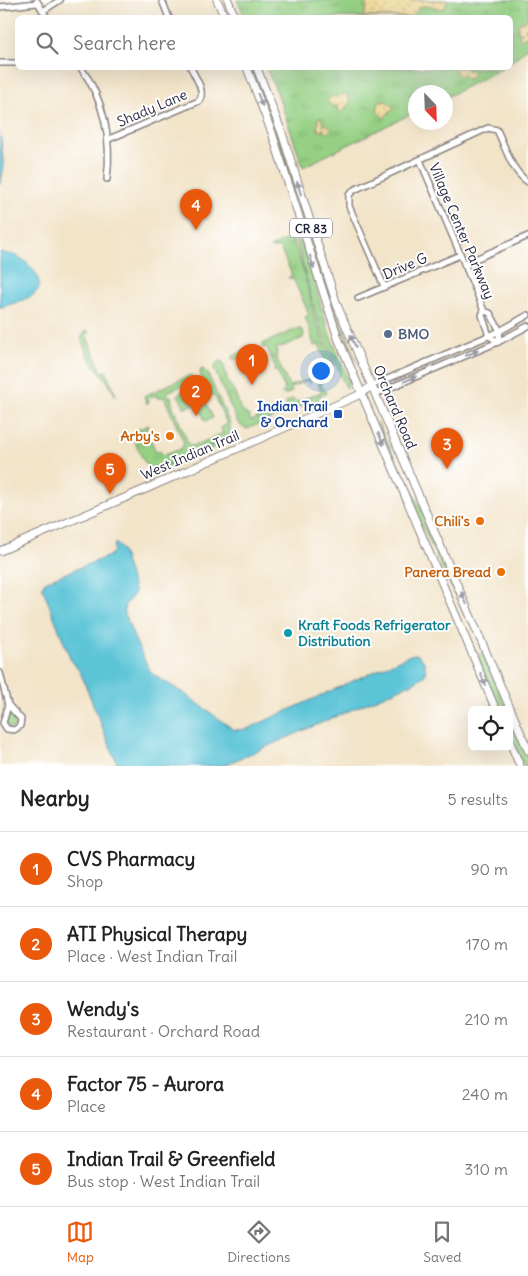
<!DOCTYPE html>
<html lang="en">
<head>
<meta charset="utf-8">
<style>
	:root { --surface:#fff; --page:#f2f2f2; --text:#222; --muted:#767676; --line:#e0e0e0; --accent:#ea580c }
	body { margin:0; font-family:Delius,sans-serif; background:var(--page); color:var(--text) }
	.controls { position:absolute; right:15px; bottom:15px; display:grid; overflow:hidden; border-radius:8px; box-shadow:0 5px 20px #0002 }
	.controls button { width:45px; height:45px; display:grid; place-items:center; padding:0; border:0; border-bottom:1px solid var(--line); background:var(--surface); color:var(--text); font:25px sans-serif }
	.compass { position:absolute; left:408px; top:85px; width:45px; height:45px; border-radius:50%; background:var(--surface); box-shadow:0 5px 20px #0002; rotate:157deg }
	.you { position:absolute; left:320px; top:370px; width:18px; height:18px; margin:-12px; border:4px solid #fff; border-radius:50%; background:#1a73e8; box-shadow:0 0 0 8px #1a73e833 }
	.badge { display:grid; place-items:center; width:32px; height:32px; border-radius:50%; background:var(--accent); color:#fff; font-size:16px; font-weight:700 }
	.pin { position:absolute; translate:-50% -41px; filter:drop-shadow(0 1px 2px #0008) }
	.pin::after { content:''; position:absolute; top:26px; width:18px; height:15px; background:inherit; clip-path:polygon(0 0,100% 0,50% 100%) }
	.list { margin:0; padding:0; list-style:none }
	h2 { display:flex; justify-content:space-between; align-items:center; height:65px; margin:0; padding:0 20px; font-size:21px }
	h2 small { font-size:16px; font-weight:400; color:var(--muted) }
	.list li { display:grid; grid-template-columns:32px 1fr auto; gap:15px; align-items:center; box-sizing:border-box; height:75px; padding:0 20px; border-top:1px solid var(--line) }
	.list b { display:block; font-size:19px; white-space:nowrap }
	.list p { margin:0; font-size:16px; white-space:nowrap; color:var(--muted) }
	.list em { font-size:16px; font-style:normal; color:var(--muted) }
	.icon { flex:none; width:28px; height:28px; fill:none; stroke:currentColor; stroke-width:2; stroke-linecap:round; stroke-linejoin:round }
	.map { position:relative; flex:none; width:528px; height:766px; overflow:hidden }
	.search { position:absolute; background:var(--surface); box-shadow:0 5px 20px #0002; left:15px; right:15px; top:15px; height:55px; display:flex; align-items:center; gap:12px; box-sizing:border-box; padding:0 18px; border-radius:8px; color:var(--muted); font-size:19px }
	.sheet { height:440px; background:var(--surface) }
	nav { display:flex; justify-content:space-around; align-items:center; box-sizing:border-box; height:70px; border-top:1px solid var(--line); background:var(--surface); font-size:14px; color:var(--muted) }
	nav a { display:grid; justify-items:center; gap:2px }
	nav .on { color:var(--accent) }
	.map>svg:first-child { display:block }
	.grass { fill:url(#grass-tufts); stroke:#5c7960 }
	.sand { fill:url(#sand-dots); stroke:#887e6c }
	.water { fill:#5bc4d7; stroke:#3e7389 }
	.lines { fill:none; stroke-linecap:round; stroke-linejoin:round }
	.minor-casing { stroke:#8a8382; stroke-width:8 }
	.major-casing { stroke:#8a8382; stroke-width:9 }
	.minor { stroke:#fff; stroke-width:5 }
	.major { stroke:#fff; stroke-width:7 }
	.oneway { fill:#9c9ca7 }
	.service-dot { fill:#5c6f8a; stroke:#fff; stroke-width:2 }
	.transit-dot { fill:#1a4fb4; stroke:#fff; stroke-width:2 }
	.food-dot { fill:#e8710a; stroke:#fff; stroke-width:2 }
	.culture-dot { fill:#0f9aa8; stroke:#fff; stroke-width:2 }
	.labels { text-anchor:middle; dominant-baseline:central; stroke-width:4; stroke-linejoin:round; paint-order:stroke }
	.shield { fill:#fff; stroke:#646476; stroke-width:1 }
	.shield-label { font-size:12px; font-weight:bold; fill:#22223b }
	.street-label { font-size:14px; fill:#22223b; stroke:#fff }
	.service-label { font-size:14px; font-weight:bold; fill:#4e5e75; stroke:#fff; text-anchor:start }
	.transit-label { font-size:14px; font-weight:bold; fill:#164399; stroke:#fff; text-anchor:end }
	.food-label { font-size:14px; font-weight:bold; fill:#c56008; stroke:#fff; text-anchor:end }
	.culture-label { font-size:14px; font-weight:bold; fill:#0d838f; stroke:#fff; text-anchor:start }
</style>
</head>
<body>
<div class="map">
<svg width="528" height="766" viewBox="0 0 528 766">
	<defs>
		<pattern id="grass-tufts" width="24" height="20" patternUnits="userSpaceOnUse" patternTransform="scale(1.25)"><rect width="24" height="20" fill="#96d084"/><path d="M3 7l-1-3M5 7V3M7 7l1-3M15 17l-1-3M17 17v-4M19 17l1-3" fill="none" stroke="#81b273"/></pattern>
		<pattern id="sand-dots" width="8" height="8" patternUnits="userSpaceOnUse" patternTransform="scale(1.25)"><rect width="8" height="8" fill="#eeda9e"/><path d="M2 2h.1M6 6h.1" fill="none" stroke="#ccbb89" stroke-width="1.8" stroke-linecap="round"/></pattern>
	</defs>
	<rect width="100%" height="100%" fill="#fff"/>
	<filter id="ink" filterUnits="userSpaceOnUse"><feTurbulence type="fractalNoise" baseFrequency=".02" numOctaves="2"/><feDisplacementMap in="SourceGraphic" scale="10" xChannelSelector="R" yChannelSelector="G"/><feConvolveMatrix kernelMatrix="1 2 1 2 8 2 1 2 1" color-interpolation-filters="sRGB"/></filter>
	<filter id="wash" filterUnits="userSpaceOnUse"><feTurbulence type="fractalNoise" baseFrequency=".0096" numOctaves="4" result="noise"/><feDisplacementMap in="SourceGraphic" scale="20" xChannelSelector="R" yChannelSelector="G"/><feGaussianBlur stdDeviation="1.12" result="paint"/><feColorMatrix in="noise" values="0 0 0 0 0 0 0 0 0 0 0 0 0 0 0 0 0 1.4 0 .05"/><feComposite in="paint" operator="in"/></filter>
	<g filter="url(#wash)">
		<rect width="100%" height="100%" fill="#f2e4c9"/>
		<g class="grass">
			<path d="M237,0h291v47l-17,15 -1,-44 -265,-1z"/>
			<path d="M250,68h3l20,47 55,175 29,72c-13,-29 -27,-58 -38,-88 -23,-69 -40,-140 -69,-206z"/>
			<path d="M266,68h237l-57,29v-5h-30l-1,20 -112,55 -26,-75z"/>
			<path d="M287,239l6,1 12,36 10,44 19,45 -3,2 2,8 -5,-3 2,-1 -11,-26 -5,1 -4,-16 -5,-13 4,-3 -16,-36h-5l4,-3 -12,-27h-10z"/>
			<path d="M296,240l5,3 3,5 26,87 19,46 -2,7h-1l-29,-69z"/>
			<path d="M299,328l5,4 -1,6 -24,10 -1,-1 -2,1 1,2 -1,7 13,29 21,-7 1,4 -1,1 -2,-4 -18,8 2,4 -8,3 -2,-2 3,-3 -8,-19h-4l3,-2 -9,-22 -4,1 -1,-4z"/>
			<path d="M88,331l1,2 -3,2 16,37 4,-1 11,27 -10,-17 -18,-23 -8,-20 3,-5z"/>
			<path d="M251,348l2,3 -1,2 -17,7 -3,-1 1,-3z"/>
			<path d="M220,361l3,1 5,21 5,6 9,22 7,5 2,5 18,-8v-4l2,4 16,-7 -1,-4 7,-3 3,3 25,-10 -3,-10 1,-5 10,-3 3,2 -2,1h-4l-5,4v4l4,5 1,4 -7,2 -1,5 -9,4 -8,1 -54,23 -6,-3 -4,-5 -23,-52 2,-5z"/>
			<path d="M203,369l5,5 22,50v7l-2,6 -15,7 -2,-6 12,-5 -2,-5 6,-4 -13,-29 -5,1 -9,-23v-3z"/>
			<path d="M190,375l4,3 -2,3 -25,11 2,5 2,-1 1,8 16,39 4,3 18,-7 2,5 -44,20 59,-25 -6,5c-17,8 -46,24 -64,25l9,-4c-3,1 -7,4 -11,4 -10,2 -19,-25 -23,-34l2,-4 15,-6 -3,4 10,23 4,-1 4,4 17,-6 3,-6 -19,-44 -2,-2 -5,1 -2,-3 -8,3 1,4 -2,2 -3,-8z"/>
			<path d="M198,386l7,14 -20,8 -7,-13 3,-3z"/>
			<path d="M205,401l8,17 -8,3 -7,-17z"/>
			<path d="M377,422l45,88 45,106 -1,1 -45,-93z"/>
			<path d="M483,652l24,58h-7l-20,-46 -1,-10z"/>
			<path d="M11,712l6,10 -3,6h-5l-3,-4 2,-11z"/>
			<path d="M509,714l19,44v8h-4l-15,-35z"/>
		</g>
		<g class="sand">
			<path d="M366,0h81l-1,5 -3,4 -16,-3h-6l-10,11h-48l3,-7z"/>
			<path d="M528,20v7l-3,1 3,7 -8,4 -1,-3 3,-3 -4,-2v-7l4,-3z"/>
			<path d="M454,68h13v3h4l2,2 -3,5 -3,1 -3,-4 -3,1 -4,-2z"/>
			<path d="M347,93l3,9 -8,11 -3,-2 -1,-5h-6l-5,-5 4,-4 3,-1 4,2 2,-4 4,2z"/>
			<path d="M386,101l7,5 1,3 -6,4 -4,5 -7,-7 2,-9z"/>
			<path d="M321,117l2,9 4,-2 5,4 -5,5 -3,-1 -1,-4 -2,4 -2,-1 -2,-5 2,-3 -2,-3z"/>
		</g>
		<g class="water">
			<path d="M0,132l4,36 -4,16z"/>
			<path d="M0,252c6,2 13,2 19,5 11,6 30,27 14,38 -9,6 -23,9 -33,13z"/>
			<path d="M116,543l6,7 13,43 -10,12 -1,7 11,28 14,29 6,7 29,17 50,37 13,-1 163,-74 6,-1c8,4 11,12 9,21l-12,8 -191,83h-104l-38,-94 -9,-12 -29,-73 2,-4 7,-4 58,-23 5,-5v-6z"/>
		</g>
	</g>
	<g filter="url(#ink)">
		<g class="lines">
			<g class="minor-casing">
				<g id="minor">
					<path d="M162,0l7,18"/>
					<path d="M37,1l10,17"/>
					<path d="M0,7l37,-4"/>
					<path d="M43,11l17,-11"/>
					<path d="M0,63h18"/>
					<path d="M81,68c23,31 31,72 26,111"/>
					<path d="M109,139l90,-38c7,-10 -4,-24 -8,-33"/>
					<path d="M420,160l56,131 8,20 -2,4 7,21 9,6"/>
					<path d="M464,264l64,-28"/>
					<path d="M384,286l-35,-80v-11l5,-5 134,-62 9,2c9,18 14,41 31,52"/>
					<path d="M358,298l102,-43"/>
					<path d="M484,311l6,2 10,18 -2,11"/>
					<path d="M371,386l129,-55 28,-16"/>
					<path d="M375,394l123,-52 30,-16"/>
					<path d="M0,673l8,32"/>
					<path d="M8,705l13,14 -1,7 -6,4 -7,-1 -4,-6z"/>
				</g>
			</g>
			<g class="major-casing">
				<g id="major">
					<path d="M217,0l8,18"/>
					<path d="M228,0l7,18"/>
					<path d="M247,68l25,65 66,205 158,372"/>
					<path d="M257,68l25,65 55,172 191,445"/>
					<path d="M0,551l148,-63 213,-94 10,-8"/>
					<path d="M509,740l11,26"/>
				</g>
			</g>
			<use href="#minor" class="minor"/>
			<use href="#major" class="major"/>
		</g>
		<defs><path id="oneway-solid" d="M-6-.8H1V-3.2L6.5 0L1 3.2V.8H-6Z" transform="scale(1.25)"/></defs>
		<g class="oneway">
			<use href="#oneway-solid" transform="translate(260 100) rotate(69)"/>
			<use href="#oneway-solid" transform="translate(299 188) rotate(-107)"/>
			<use href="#oneway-solid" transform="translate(312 262) rotate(73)"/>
			<use href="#oneway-solid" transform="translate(353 341) rotate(-114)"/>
			<use href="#oneway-solid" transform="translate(472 353) rotate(-23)"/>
			<use href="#oneway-solid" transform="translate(410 379) rotate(-23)"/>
			<use href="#oneway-solid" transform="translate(381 439) rotate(67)"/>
			<use href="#oneway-solid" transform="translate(464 598) rotate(-114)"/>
			<use href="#oneway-solid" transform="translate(483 679) rotate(67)"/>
		</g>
	</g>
	<circle class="service-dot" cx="388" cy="334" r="5"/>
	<rect class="transit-dot" x="333" y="409" width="10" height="10" rx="2.5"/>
	<g class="food-dot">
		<circle cx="170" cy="436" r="5"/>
		<circle cx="480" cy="521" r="5"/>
		<circle cx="501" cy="572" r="5"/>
	</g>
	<circle class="culture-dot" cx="288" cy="633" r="5"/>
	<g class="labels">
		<rect class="shield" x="290" y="218.5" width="42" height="19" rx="4"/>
		<g class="shield-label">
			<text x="311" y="228">CR 83</text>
		</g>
		<g class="street-label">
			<text transform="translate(152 108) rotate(-23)">Shady Lane</text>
			<text transform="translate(462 231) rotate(67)">Village Center Parkway</text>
			<text transform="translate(405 266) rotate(-23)">Drive G</text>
			<text transform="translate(395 407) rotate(67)">Orchard Road</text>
			<text transform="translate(190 455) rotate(-23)">West Indian Trail</text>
		</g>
		<g class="service-label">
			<text x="398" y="334">BMO</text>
		</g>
		<g class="transit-label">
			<text x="328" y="406">Indian Trail<tspan x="328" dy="16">&amp; Orchard</tspan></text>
		</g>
		<g class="food-label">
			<text x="160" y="436">Arby's</text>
			<text x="470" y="521">Chili's</text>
			<text x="491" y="572">Panera Bread</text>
		</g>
		<g class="culture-label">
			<text x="298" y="625">Kraft Foods Refrigerator<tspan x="298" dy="16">Distribution</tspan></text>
		</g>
	</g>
</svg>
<div class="controls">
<button><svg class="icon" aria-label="locate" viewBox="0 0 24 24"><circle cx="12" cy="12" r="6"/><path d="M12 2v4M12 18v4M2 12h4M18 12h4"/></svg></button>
</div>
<svg class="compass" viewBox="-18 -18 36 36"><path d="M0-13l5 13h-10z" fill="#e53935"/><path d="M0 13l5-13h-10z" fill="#767676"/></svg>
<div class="you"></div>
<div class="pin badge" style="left:252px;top:385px">1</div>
<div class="pin badge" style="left:196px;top:416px">2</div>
<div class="pin badge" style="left:447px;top:469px">3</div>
<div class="pin badge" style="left:196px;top:230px">4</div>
<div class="pin badge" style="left:110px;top:494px">5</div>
<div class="search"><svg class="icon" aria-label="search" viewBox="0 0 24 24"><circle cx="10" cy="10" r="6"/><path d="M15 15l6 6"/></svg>Search here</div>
</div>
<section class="sheet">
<h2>Nearby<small>5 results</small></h2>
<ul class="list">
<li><span class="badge">1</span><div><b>CVS Pharmacy</b><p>Shop</p></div><em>90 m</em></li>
<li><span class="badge">2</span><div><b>ATI Physical Therapy</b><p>Place · West Indian Trail</p></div><em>170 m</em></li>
<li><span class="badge">3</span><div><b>Wendy's</b><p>Restaurant · Orchard Road</p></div><em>210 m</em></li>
<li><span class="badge">4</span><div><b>Factor 75 - Aurora</b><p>Place</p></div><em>240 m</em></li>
<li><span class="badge">5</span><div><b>Indian Trail &amp; Greenfield</b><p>Bus stop · West Indian Trail</p></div><em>310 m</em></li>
</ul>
</section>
<nav>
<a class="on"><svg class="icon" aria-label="map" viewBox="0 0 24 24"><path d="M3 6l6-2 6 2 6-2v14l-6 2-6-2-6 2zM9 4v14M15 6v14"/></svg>Map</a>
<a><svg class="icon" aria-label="directions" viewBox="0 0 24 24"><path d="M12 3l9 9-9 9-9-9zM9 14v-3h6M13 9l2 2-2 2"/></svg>Directions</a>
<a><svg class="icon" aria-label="saved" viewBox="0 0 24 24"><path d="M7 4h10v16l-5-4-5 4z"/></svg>Saved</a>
</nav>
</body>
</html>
